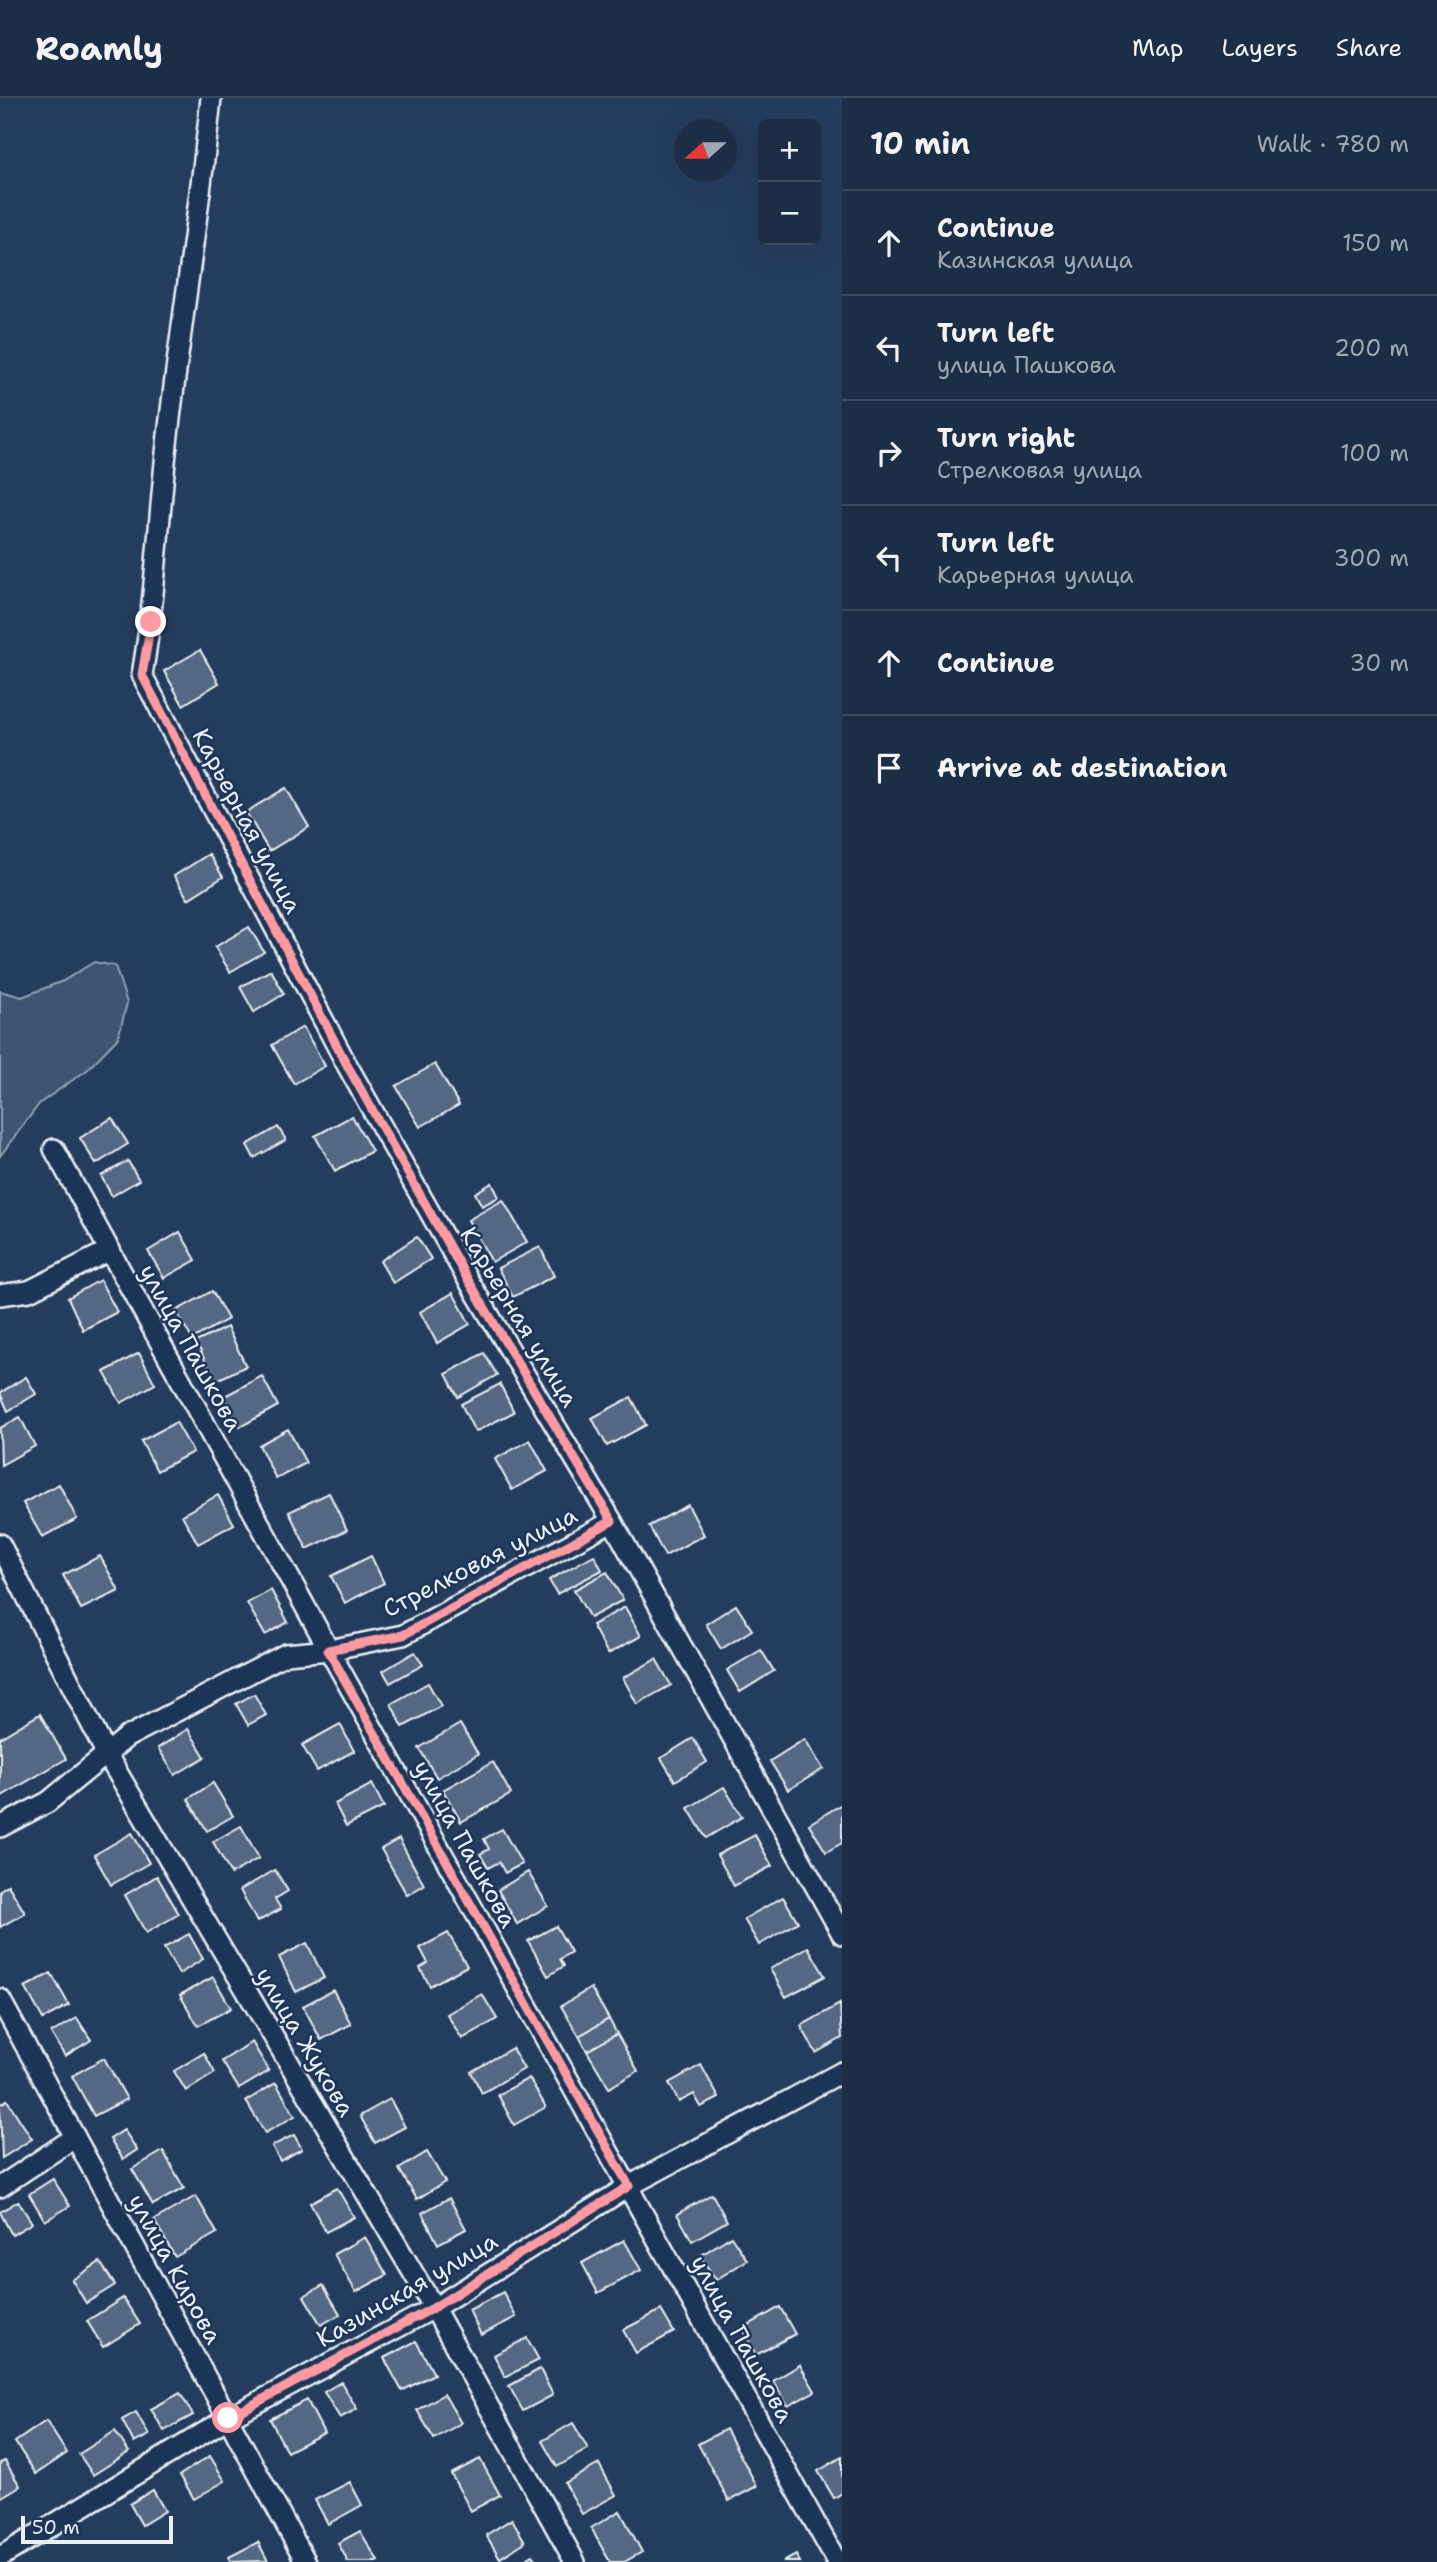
<!DOCTYPE html>
<html lang="en">
<head>
<meta charset="utf-8">
<style>
	:root { --surface:#1c2e46; --page:#293a51; --text:#f1f3f6; --muted:#a0a8b3; --line:#3a4a5f }
	body { margin:0; font-family:"Shantell Sans",sans-serif; background:var(--page); color:var(--text) }
	.controls { position:absolute; right:21px; top:21px; display:grid; overflow:hidden; border-radius:10px; box-shadow:0 7px 28px #0002 }
	.controls button { width:63px; height:63px; display:grid; place-items:center; padding:0; border:0; border-bottom:2px solid var(--line); background:var(--surface); color:var(--text); font:35px sans-serif }
	.compass { position:absolute; left:674px; top:21px; width:63px; height:63px; border-radius:50%; background:var(--surface); box-shadow:0 7px 28px #0002; rotate:249deg }
	.scale { position:absolute; left:21px; bottom:18px; width:152px; box-sizing:border-box; padding-left:7px; border:4px solid #e8f1f8; border-top:0; font-size:19px; line-height:24px; white-space:nowrap; color:#e8f1f8; -webkit-text-stroke:5px #1d3557; paint-order:stroke }
	.stop { position:absolute; width:21px; height:21px; margin:-16px; border:5px solid #ff9aa2; border-radius:50%; background:#fff }
	.stop.end { background:#ff9aa2; border-color:#fff; box-shadow:0 2px 7px #0008 }
	.list { margin:0; padding:0; list-style:none }
	h2 { display:flex; justify-content:space-between; align-items:center; height:91px; margin:0; padding:0 28px; font-size:30px }
	h2 small { font-size:23px; font-weight:400; color:var(--muted) }
	.list li { display:grid; grid-template-columns:46px 1fr auto; gap:21px; align-items:center; box-sizing:border-box; height:105px; padding:0 28px; border-top:2px solid var(--line) }
	.list b { display:block; font-size:26px; white-space:nowrap }
	.list p { margin:0; font-size:23px; white-space:nowrap; color:var(--muted) }
	.list em { font-size:23px; font-style:normal; color:var(--muted) }
	.icon { flex:none; width:38px; height:38px; fill:none; stroke:currentColor; stroke-width:2; stroke-linecap:round; stroke-linejoin:round }
	.map { position:relative; flex:none; width:842px; height:2464px; overflow:hidden }
	header { display:flex; align-items:center; gap:42px; box-sizing:border-box; height:98px; padding:0 35px; background:var(--surface); border-bottom:2px solid var(--line) }
	header strong { font-size:33px }
	nav { display:flex; gap:38px; margin-inline-start:auto; font-size:24px }
	main { display:flex }
	aside { flex:1; background:var(--surface) }
	.map>svg:first-child { display:block }
	.green { fill:#3e5472; stroke:#93a2b5; stroke-width:2 }
	.building { fill:#536782; stroke:#e8f1f8; stroke-width:2 }
	.lines { fill:none; stroke-linecap:round; stroke-linejoin:round }
	.street-casing { stroke:#e8f1f8; stroke-width:24 }
	.street { stroke:#1d3557; stroke-width:19 }
	.route { stroke:#ff9aa2; stroke-width:9 }
	.labels { text-anchor:middle; dominant-baseline:central; stroke-width:5; stroke-linejoin:round; paint-order:stroke }
	.street-label { font-size:24px; fill:#e8f1f8; stroke:#1d3557 }
</style>
</head>
<body>
<header>
<strong>Roamly</strong>
<nav><a>Map</a><a>Layers</a><a>Share</a></nav>
</header>
<main>
<div class="map">
<svg width="842" height="2464" viewBox="0 0 842 2464">
	<rect width="100%" height="100%" fill="#253d5d"/>
	<filter id="ink" filterUnits="userSpaceOnUse"><feTurbulence type="fractalNoise" baseFrequency=".0143" numOctaves="2"/><feDisplacementMap in="SourceGraphic" scale="14" xChannelSelector="R" yChannelSelector="G"/><feConvolveMatrix kernelMatrix="1 2 1 2 8 2 1 2 1" color-interpolation-filters="sRGB"/></filter>
	<g filter="url(#ink)">
		<path class="green" d="M94,864l21,4 12,37 -9,35 -31,32 -47,33 -40,53v-165l22,6 41,-16z"/>
		<g class="building">
			<path d="M200,552l19,33 -36,22 -19,-34z"/>
			<path d="M286,690l23,39 -40,24 -23,-39z"/>
			<path d="M209,756l14,23 -35,22 -14,-23z"/>
			<path d="M249,829l15,25 -34,20 -15,-25z"/>
			<path d="M271,872l13,24 -30,18 -14,-25z"/>
			<path d="M303,929l22,39 -31,18 -22,-39z"/>
			<path d="M435,966l24,41 -39,22 -24,-41z"/>
			<path d="M352,1018l20,35 -37,20 -20,-35z"/>
			<path d="M112,1020l16,26 -32,20 -16,-26z"/>
			<path d="M278,1029l8,13 -32,18 -7,-13z"/>
			<path d="M128,1063l11,19 -27,16 -11,-20z"/>
			<path d="M492,1085l7,14 -17,9 -7,-13z"/>
			<path d="M503,1102l24,42 -35,20 -24,-42z"/>
			<path d="M180,1134l16,28 -32,18 -16,-27z"/>
			<path d="M417,1139l14,22 -38,24 -13,-22z"/>
			<path d="M540,1149l14,29 -41,21 -15,-29z"/>
			<path d="M100,1182l17,32 -34,18 -15,-32z"/>
			<path d="M212,1193l16,28 -36,20 -16,-28z"/>
			<path d="M453,1195l17,31 -33,19 -17,-31z"/>
			<path d="M227,1229l19,39 -31,15 -19,-39z"/>
			<path d="M139,1255l16,31 -34,19 -17,-31z"/>
			<path d="M484,1255l13,22 -39,22 -12,-23z"/>
			<path d="M262,1278l16,30 -38,21 -17,-30z"/>
			<path d="M26,1279l10,17 -28,17 -8,-18z"/>
			<path d="M500,1286l14,28 -39,20 -14,-28z"/>
			<path d="M631,1299l15,28 -39,21 -15,-28z"/>
			<path d="M20,1319l15,29 -34,19 -1,-37z"/>
			<path d="M176,1324l17,30 -36,19 -16,-30z"/>
			<path d="M288,1331l18,34 -30,16 -17,-34z"/>
			<path d="M530,1342l17,31 -35,19 -17,-31z"/>
			<path d="M59,1386l18,35 -35,18 -19,-34z"/>
			<path d="M329,1395l18,37 -40,19 -18,-37z"/>
			<path d="M218,1397l16,29 -36,20 -16,-29z"/>
			<path d="M688,1407l16,30 -39,21 -16,-30z"/>
			<path d="M594,1457l8,15 -45,24 -8,-14z"/>
			<path d="M100,1458l19,35 -38,18 -18,-34z"/>
			<path d="M371,1458l13,27 -39,20 -14,-27z"/>
			<path d="M607,1474l16,28 -33,18 -16,-28z"/>
			<path d="M271,1492l17,32 -23,13 -18,-32z"/>
			<path d="M736,1507l16,25 -31,19 -15,-25z"/>
			<path d="M625,1509l16,29 -33,18 -16,-29z"/>
			<path d="M761,1552l13,21 -34,21 -13,-22z"/>
			<path d="M415,1554l8,13 -33,18 -7,-12z"/>
			<path d="M656,1561l15,26 -34,19 -14,-26z"/>
			<path d="M428,1585l13,23 -38,21 -12,-23z"/>
			<path d="M254,1596l12,21 -18,10 -12,-21z"/>
			<path d="M40,1616l26,45 -66,38v-59z"/>
			<path d="M340,1626l14,27 -37,20 -15,-26z"/>
			<path d="M460,1626l18,30 -41,24 -18,-30z"/>
			<path d="M188,1631l17,28 -30,18 -17,-27z"/>
			<path d="M693,1640l14,24 -32,19 -14,-23z"/>
			<path d="M805,1641l18,30 -35,21 -18,-29z"/>
			<path d="M493,1664l18,32 -50,28 -18,-32z"/>
			<path d="M213,1685l20,33 -26,15 -19,-32z"/>
			<path d="M372,1686l12,23 -38,19 -11,-22z"/>
			<path d="M724,1689l18,30 -36,21 -18,-30z"/>
			<path d="M842,1706v39l-16,9 -17,-28z"/>
			<path d="M241,1728l18,32 -28,16 -18,-32z"/>
			<path d="M502,1731l20,35 -17,9 -6,-11 -11,6 -8,-14 9,-5 -5,-10z"/>
			<path d="M132,1735l17,30 -38,22 -17,-30z"/>
			<path d="M755,1737l17,31 -38,20 -17,-31z"/>
			<path d="M399,1741l25,46 -17,10 -26,-46z"/>
			<path d="M275,1772l13,21 -13,8 6,10 -24,13 -17,-32z"/>
			<path d="M528,1774l20,34 -31,18 -19,-34z"/>
			<path d="M157,1778l22,38 -33,19 -21,-38z"/>
			<path d="M8,1787l17,28 -25,14v-37z"/>
			<path d="M783,1799l15,25 -39,23 -15,-26z"/>
			<path d="M556,1828l15,26 -11,7 4,7 -16,10 -20,-35z"/>
			<path d="M448,1835l19,33 -37,20 -10,-18 8,-5 -8,-15z"/>
			<path d="M189,1836l14,25 -24,15 -15,-26z"/>
			<path d="M307,1845l17,35 -28,14 -17,-35z"/>
			<path d="M808,1849l17,29 -39,21 -16,-28z"/>
			<path d="M51,1875l18,32 -26,14 -18,-32z"/>
			<path d="M213,1879l18,31 -33,18 -18,-31z"/>
			<path d="M591,1890l18,31 -30,17 -18,-30z"/>
			<path d="M333,1892l18,34 -30,16 -18,-34z"/>
			<path d="M482,1896l15,25 -35,20 -15,-25z"/>
			<path d="M840,1906l2,34 -26,15 -15,-27z"/>
			<path d="M77,1920l14,22 -26,16 -14,-23z"/>
			<path d="M609,1921l8,15 -30,17 -8,-15z"/>
			<path d="M617,1936l21,37 -29,17 -22,-37z"/>
			<path d="M252,1944l17,29 -30,18 -17,-28z"/>
			<path d="M512,1950l12,21 -42,24 -11,-21z"/>
			<path d="M204,1955l11,20 -29,18 -12,-20z"/>
			<path d="M104,1960l23,41 -33,17 -22,-40z"/>
			<path d="M701,1967l18,33 -18,9 -7,-13 -15,8 -10,-19z"/>
			<path d="M529,1980l17,29 -32,18 -16,-30z"/>
			<path d="M276,1985l19,33 -30,17 -19,-32z"/>
			<path d="M390,2001l15,28 -30,16 -15,-27z"/>
			<path d="M7,2002l25,39 -30,19 -2,-53z"/>
			<path d="M124,2032l13,20 -14,9 -13,-20z"/>
			<path d="M294,2037l8,14 -22,12 -8,-15z"/>
			<path d="M163,2053l21,37 -31,17 -21,-36z"/>
			<path d="M427,2054l18,30 -28,17 -18,-30z"/>
			<path d="M53,2081l17,27 -25,15 -16,-27z"/>
			<path d="M337,2090l17,29 -28,15 -16,-29z"/>
			<path d="M712,2096l15,27 -35,20 -15,-27z"/>
			<path d="M196,2098l21,37 -42,24 -21,-37z"/>
			<path d="M449,2100l17,31 -28,15 -16,-31z"/>
			<path d="M18,2103l14,22 -20,12 -12,-23z"/>
			<path d="M731,2138l16,24 -31,20 -16,-24z"/>
			<path d="M365,2139l22,38 -31,17 -22,-38z"/>
			<path d="M624,2142l17,30 -43,23 -16,-30z"/>
			<path d="M100,2164l15,23 -29,18 -14,-23z"/>
			<path d="M323,2187l17,29 -19,11 -17,-29z"/>
			<path d="M503,2194l13,25 -35,18 -12,-25z"/>
			<path d="M123,2200l17,26 -37,23 -16,-26z"/>
			<path d="M780,2209l15,27 -39,21 -14,-26z"/>
			<path d="M661,2212l13,22 -38,21 -13,-23z"/>
			<path d="M527,2240l12,22 -34,17 -11,-22z"/>
			<path d="M416,2243l18,33 -32,17 -18,-33z"/>
			<path d="M800,2267l15,26 -27,15 -15,-25z"/>
			<path d="M540,2271l13,26 -30,16 -14,-25z"/>
			<path d="M341,2284l16,27 -17,9 -16,-26z"/>
			<path d="M180,2295l13,22 -29,16 -13,-22z"/>
			<path d="M444,2296l17,29 -27,16 -17,-29z"/>
			<path d="M307,2302l17,33 -37,19 -17,-33z"/>
			<path d="M136,2314l13,23 -15,8 -12,-23z"/>
			<path d="M46,2323l21,32 -31,21 -21,-32z"/>
			<path d="M573,2325l15,26 -31,18 -15,-26z"/>
			<path d="M726,2331l31,57 -28,15 -31,-57z"/>
			<path d="M115,2333l14,21 -36,23 -14,-21z"/>
			<path d="M210,2358l15,25 -31,18 -14,-24z"/>
			<path d="M842,2359v36l-8,5 -16,-27z"/>
			<path d="M480,2361l20,36 -29,16 -20,-37z"/>
			<path d="M5,2363l15,25 -20,12v-35z"/>
			<path d="M599,2366l17,31 -34,19 -17,-31z"/>
			<path d="M350,2384l12,23 -34,19 -13,-24z"/>
			<path d="M153,2392l12,21 -23,14 -12,-21z"/>
			<path d="M620,2413l22,41 -18,10h-14l-19,-34z"/>
			<path d="M512,2421l13,23 -25,16 -14,-23z"/>
			<path d="M360,2433l18,30 -2,1h-28l-10,-19z"/>
			<path d="M258,2444l10,19 -37,1 -2,-5z"/>
			<path d="M533,2457l4,7h-16z"/>
			<path d="M796,2457l4,7h-17z"/>
		</g>
		<g class="lines">
			<g class="street-casing">
				<g id="street">
					<path d="M211,0c-12,119 -32,236 -45,355 -8,74 -11,148 -24,222l205,390 117,208 148,248 230,413"/>
					<path d="M54,1051l275,501 508,912"/>
					<path d="M0,1197l29,-4 81,-41"/>
					<path d="M0,1446l107,211 327,553 141,254"/>
					<path d="M0,1729l48,-25 79,-65 159,-83 43,-4 74,-15 209,-114"/>
					<path d="M0,1901l306,563"/>
					<path d="M0,2089l75,-50"/>
					<path d="M0,2459l228,-139 206,-110 195,-122 213,-114"/>
				</g>
			</g>
			<use href="#street" class="street"/>
		</g>
	</g>
	<g class="lines" filter="url(#ink)">
		<path class="route" d="M151,524l-9,53 205,390 117,208 148,248 -209,114 -75,15 301,536 -196,122 -205,110"/>
	</g>
	<g class="labels">
		<g class="street-label">
			<text transform="translate(247 723) rotate(62)">Карьерная улица</text>
			<text transform="translate(519 1219) rotate(59)">Карьерная улица</text>
			<text transform="translate(191 1250) rotate(61)">улица Пашкова</text>
			<text transform="translate(480 1464) rotate(-27)">Стрелковая улица</text>
			<text transform="translate(465 1746) rotate(61)">улица Пашкова</text>
			<text transform="translate(305 1944) rotate(59)">улица Жукова</text>
			<text transform="translate(175 2171) rotate(61)">улица Кирова</text>
			<text transform="translate(407 2192) rotate(-30)">Казинская улица</text>
			<text transform="translate(742 2241) rotate(61)">улица Пашкова</text>
		</g>
	</g>
</svg>
<div class="controls">
<button>+</button>
<button>−</button>
</div>
<svg class="compass" viewBox="-18 -18 36 36"><path d="M0-13l5 13h-10z" fill="#e53935"/><path d="M0 13l5-13h-10z" fill="#a0a8b3"/></svg>
<div class="scale">50 m</div>
<div class="stop" style="left:228px;top:2320px"></div>
<div class="stop end" style="left:151px;top:524px"></div>
</div>
<aside>
<h2>10 min<small>Walk · 780 m</small></h2>
<ul class="list">
<li><svg class="icon" aria-label="ahead" viewBox="0 0 24 24"><path d="M12 20V5M6 11l6-6 6 6"/></svg><div><b>Continue</b><p>Казинская улица</p></div><em>150 m</em></li>
<li><svg class="icon" aria-label="left" viewBox="0 0 24 24"><path d="M17 20v-9H6M10 6l-5 5 5 5"/></svg><div><b>Turn left</b><p>улица Пашкова</p></div><em>200 m</em></li>
<li><svg class="icon" aria-label="right" viewBox="0 0 24 24"><path d="M7 20v-9h11M14 6l5 5-5 5"/></svg><div><b>Turn right</b><p>Стрелковая улица</p></div><em>100 m</em></li>
<li><svg class="icon" aria-label="left" viewBox="0 0 24 24"><path d="M17 20v-9H6M10 6l-5 5 5 5"/></svg><div><b>Turn left</b><p>Карьерная улица</p></div><em>300 m</em></li>
<li><svg class="icon" aria-label="ahead" viewBox="0 0 24 24"><path d="M12 20V5M6 11l6-6 6 6"/></svg><div><b>Continue</b></div><em>30 m</em></li>
<li><svg class="icon" aria-label="arrive" viewBox="0 0 24 24"><path d="M6 21V4h12l-3 4 3 4H6"/></svg><div><b>Arrive at destination</b></div></li>
</ul>
</aside>
</main>
</body>
</html>
